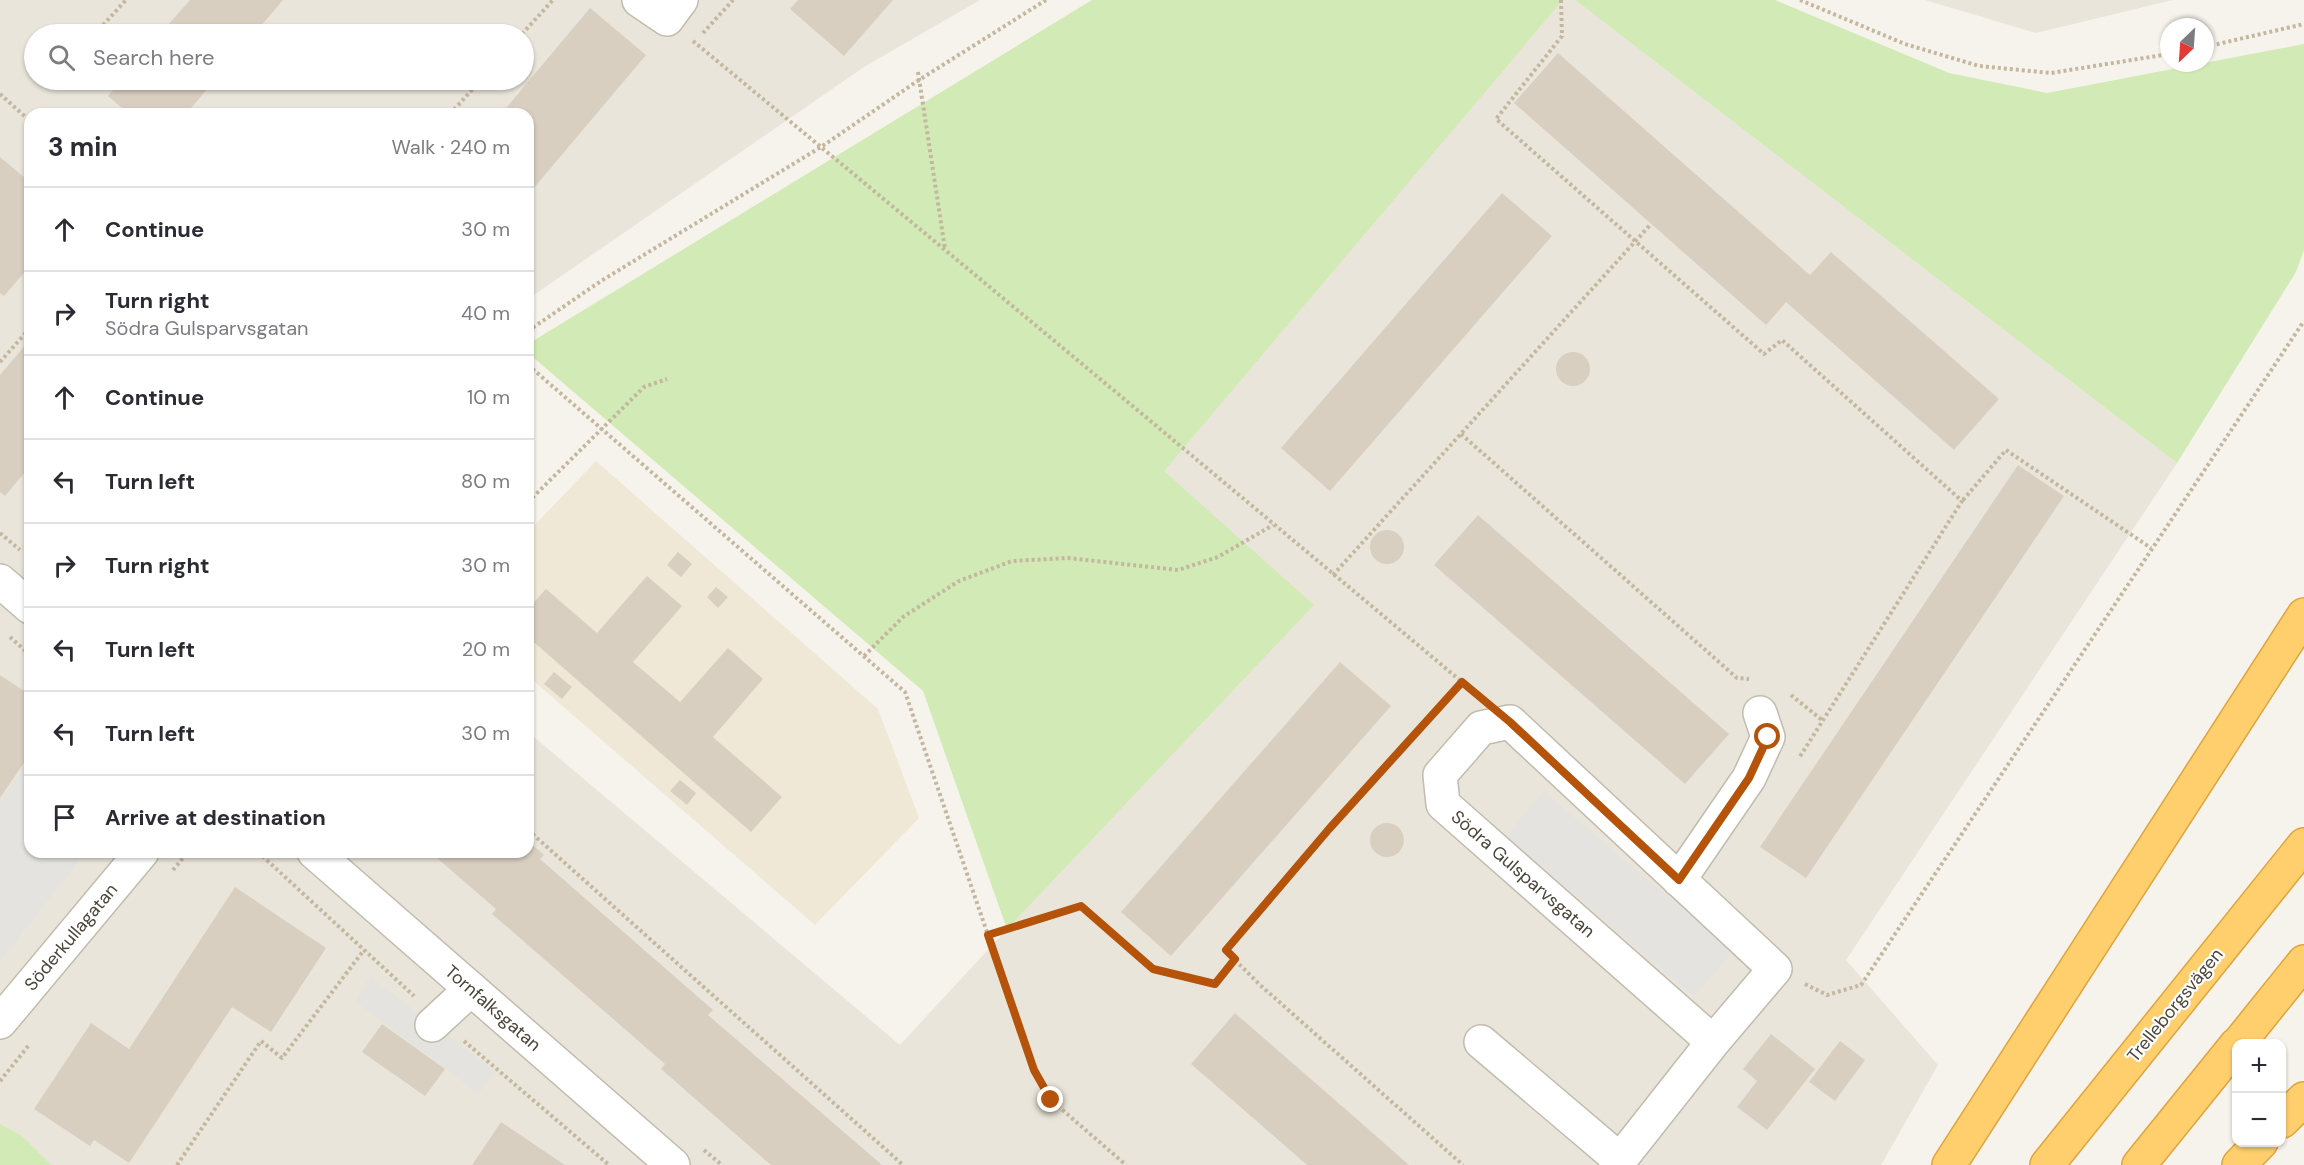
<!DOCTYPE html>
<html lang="en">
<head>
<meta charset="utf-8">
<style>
	:root { --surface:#fff; --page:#f2f2f3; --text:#2b2b33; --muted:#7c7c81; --line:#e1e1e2 }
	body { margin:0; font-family:"DM Sans",sans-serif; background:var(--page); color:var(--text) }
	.controls { position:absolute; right:18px; bottom:18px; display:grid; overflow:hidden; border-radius:12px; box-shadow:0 2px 4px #0004 }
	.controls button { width:54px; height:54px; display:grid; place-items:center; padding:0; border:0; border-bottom:2px solid var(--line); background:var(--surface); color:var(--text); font:30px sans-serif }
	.compass { position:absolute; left:2160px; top:18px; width:54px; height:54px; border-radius:50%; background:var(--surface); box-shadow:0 2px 4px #0004; rotate:205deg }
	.stop { position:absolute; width:18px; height:18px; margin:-14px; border:4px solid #b45309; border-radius:50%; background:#fff }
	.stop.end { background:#b45309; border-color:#fff; box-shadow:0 2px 6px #0008 }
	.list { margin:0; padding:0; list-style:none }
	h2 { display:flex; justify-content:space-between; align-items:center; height:78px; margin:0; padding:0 24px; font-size:26px }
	h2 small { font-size:20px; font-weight:400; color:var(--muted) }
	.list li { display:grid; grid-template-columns:39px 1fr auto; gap:18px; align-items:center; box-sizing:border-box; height:84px; padding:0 24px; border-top:2px solid var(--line) }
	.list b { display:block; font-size:22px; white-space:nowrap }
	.list p { margin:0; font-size:20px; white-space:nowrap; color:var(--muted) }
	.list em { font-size:20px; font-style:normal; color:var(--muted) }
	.icon { flex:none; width:33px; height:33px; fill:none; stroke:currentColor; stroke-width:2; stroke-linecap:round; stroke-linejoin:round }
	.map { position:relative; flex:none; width:2304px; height:1165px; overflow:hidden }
	.search { position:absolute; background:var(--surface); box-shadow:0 2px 4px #0004; left:24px; top:24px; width:510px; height:66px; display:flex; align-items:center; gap:15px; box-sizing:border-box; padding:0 21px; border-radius:33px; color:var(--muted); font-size:22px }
	.panel { position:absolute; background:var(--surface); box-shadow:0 2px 4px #0004; left:24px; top:108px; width:510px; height:750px; border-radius:18px }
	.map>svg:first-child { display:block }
	.residential { fill:#eae5da; fill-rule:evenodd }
	.education { fill:#efe8d6 }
	.green { fill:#d2eab5 }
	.parking { fill:#e5e3e0 }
	.building { fill:#d8cfc1 }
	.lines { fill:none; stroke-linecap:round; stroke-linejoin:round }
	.minor-casing { stroke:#c2bbae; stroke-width:36 }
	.highway-casing { stroke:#e0a43c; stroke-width:36 }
	.path { stroke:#c4b79f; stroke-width:4; stroke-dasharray:3 3; stroke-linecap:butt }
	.minor { stroke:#fff; stroke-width:33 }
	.highway { stroke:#ffcf6e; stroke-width:33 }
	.route { stroke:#b45309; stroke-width:8 }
	.labels { text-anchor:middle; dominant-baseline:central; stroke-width:4.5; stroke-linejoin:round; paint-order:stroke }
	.street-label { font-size:18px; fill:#4b4439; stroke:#fff }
</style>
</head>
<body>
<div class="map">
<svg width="2304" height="1165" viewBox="0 0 2304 1165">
	<rect width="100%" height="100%" fill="#f6f3ec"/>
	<g class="residential">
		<path d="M0,0h980l-116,67 -336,232v-185h-498v738h498v-120l372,313 407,-441 -148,-131 404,-473h12l602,463 -331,497 92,105 -57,100h-1881zM34,34h490v46h-490z"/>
		<path d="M1925,0h248l-137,33z"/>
	</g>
	<path class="education" d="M596,461l282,248 41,109 -104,107 -287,-249v-144z"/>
	<g class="green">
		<path d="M1092,0h471l-399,471 150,134 -307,324 -84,-238 -395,-338v-9z"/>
		<path d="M1575,0h200l174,73 98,20 257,-49v206l-8,22 -119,191z"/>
		<path d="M0,1124l22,12 29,29h-51z"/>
	</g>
	<g class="parking">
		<path d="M30,761v91h56l-86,109v-162z"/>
		<path d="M1544,791l188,161 -38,45 -188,-161z"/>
		<path d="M370,977l126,95 -18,21 -123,-92z"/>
	</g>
	<g class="building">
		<path d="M190,0h93l-29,34h-94z"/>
		<path d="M798,0h95l-49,56 -54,-47z"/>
		<path d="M590,8l56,47 -118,140v-81h-27z"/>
		<path d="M1558,53l252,222 21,-23 168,147 -45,51 -168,-148 -20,23 -252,-222z"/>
		<path d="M122,80h93l-29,34h-57l-21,-18z"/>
		<path d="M0,157l30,25v84l-26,30 -4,-3z"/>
		<path d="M1502,193l50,43 -222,255 -49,-43z"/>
		<path d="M28,342l2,124 -25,30 -5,-4v-117z"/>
		<circle cx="1573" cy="369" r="17"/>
		<path d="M2018,465l46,31 -258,382 -46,-31z"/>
		<path d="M1478,515l251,219 -44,50 -251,-219z"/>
		<circle cx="1387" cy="547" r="17"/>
		<path d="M678,552l14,12 -11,13 -14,-12z"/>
		<path d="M647,576l35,30 -49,56 47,40 48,-54 35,31 -50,58 69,60 -31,35 -223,-195v-28l18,-20 51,44z"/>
		<path d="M716,587l12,10 -10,11 -11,-11z"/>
		<path d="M1340,662l51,44 -220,250 -50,-44z"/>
		<path d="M554,672l18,15 -10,12 -18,-15z"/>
		<path d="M0,675l30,20v59l-30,44z"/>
		<path d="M680,780l16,13 -9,12 -17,-14z"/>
		<circle cx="1387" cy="840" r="17"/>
		<path d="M528,841l16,14 -4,4 173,151 -5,5 174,150h-111l-110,-96 4,-5 -173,-150 4,-5 -66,-57h98z"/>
		<path d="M235,887l91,61 -55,84 -39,-25 -103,156 -35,-23 -4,6 -56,-37 57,-86 38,26z"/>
		<path d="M1235,1013l124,108 50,44h-102l-116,-101z"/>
		<path d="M382,1024l63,45 -20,27 -63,-44z"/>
		<path d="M1771,1034l44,35 -48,61 -30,-23 20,-26 -14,-12z"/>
		<path d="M1840,1041l25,19 -30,41 -26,-19z"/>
		<path d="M501,1122l64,43h-93z"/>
	</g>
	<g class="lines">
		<g class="minor-casing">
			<g id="minor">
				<path d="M639,0l28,19 14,-19"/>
				<path d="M0,581l30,26"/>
				<path d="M314,852l359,313"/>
				<path d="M1679,880l70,-102 19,-41 -8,-24"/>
				<path d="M0,1022l142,-170"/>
				<path d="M432,1025l39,-36"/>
				<path d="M1481,1042l139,118"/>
				<path d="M1616,1165l97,-123 62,-73 -265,-247 -29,6 -41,47 3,29 270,238"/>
			</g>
		</g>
		<g class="highway-casing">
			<g id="highway">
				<path d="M2238,1044l66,-82"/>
				<path d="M2282,1121l22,-22"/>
				<path d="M1949,1165l355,-550"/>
				<path d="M2047,1165l257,-320"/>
				<path d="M2139,1165l97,-120"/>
				<path d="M2239,1165l22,-23"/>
			</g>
		</g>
		<g class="path">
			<path d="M1561,0l1,36 -66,83 268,235 18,-14 180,161 -163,257"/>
			<path d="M1800,0l105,44 74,22 72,7 118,-19"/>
			<path d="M703,33l30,-33"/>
			<path d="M95,34l31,-34"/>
			<path d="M522,34l31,-34"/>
			<path d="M693,41c261,216 522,433 782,652"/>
			<path d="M2205,47l99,-23"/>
			<path d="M918,72l27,177"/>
			<path d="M0,94l30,27"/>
			<path d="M450,114l31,-34"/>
			<path d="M528,331l73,-50 220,-134 98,-67 127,-80"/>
			<path d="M0,362l30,-34"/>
			<path d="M528,365l377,327 129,378 17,30 75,65"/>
			<path d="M1461,434l276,244 12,1"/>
			<path d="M1963,500l43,-50 145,98"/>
			<path d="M528,502l116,-115 23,-8"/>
			<path d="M0,533l20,17"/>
			<path d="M1333,575l318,-351"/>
			<path d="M10,637l20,18"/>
			<path d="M864,656l39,-39 56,-36 53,-20 56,-3 110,12 40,-13 55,-32"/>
			<path d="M1462,682l-133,147 -104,121 34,34 204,181"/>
			<path d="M1791,695l31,25"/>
			<path d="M528,830l375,335"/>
			<path d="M258,852l156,144"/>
			<path d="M173,870l15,-18"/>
			<path d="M988,935l93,-29 72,63 62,15 20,-25"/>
			<path d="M1805,984l22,11 34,-10 443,-664"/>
			<path d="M464,1041l145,124"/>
			<path d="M0,1081l29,-36"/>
			<path d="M704,1150l18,15"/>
			<path d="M177,1165l84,-124 21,17 82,-108"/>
		</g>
		<use href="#minor" class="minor"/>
		<use href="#highway" class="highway"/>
	</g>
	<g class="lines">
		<path class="route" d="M1051,1100l-17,-30 -46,-135 93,-29 72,63 62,15 20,-25 -9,-9 103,-121 133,-147 48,40 169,158 70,-102 19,-41"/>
	</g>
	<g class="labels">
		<g class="street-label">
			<text transform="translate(1523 874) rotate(41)">Södra Gulsparvsgatan</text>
			<text transform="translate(71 937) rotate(-50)">Söderkullagatan</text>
			<text transform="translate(2175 1005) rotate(-51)">Trelleborgsvägen</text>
			<text transform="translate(493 1008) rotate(41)">Tornfalksgatan</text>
		</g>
	</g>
</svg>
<div class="controls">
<button>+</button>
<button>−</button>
</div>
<svg class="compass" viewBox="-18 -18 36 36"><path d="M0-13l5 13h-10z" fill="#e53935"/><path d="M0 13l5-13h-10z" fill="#7c7c81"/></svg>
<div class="stop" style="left:1768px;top:737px"></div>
<div class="stop end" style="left:1051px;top:1100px"></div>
<div class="search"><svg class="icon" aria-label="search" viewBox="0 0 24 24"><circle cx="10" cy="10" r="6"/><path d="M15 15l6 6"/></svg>Search here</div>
<section class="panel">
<h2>3 min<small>Walk · 240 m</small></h2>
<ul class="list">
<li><svg class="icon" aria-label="ahead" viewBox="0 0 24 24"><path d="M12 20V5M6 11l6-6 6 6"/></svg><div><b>Continue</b></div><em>30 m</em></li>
<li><svg class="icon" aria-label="right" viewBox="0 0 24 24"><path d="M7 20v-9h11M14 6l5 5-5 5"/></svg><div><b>Turn right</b><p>Södra Gulsparvsgatan</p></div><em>40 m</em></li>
<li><svg class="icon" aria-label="ahead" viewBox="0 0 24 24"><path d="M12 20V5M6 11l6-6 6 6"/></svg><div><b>Continue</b></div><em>10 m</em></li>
<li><svg class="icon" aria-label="left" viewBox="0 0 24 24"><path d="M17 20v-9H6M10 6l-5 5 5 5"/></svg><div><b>Turn left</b></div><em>80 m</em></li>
<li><svg class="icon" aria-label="right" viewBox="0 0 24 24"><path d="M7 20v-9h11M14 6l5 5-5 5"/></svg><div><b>Turn right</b></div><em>30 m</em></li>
<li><svg class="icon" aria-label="left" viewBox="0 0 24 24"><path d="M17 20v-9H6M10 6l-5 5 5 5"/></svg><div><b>Turn left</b></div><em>20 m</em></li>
<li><svg class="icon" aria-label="left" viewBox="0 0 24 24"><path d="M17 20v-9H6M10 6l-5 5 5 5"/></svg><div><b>Turn left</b></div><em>30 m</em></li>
<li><svg class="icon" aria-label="arrive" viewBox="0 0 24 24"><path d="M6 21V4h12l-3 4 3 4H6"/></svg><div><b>Arrive at destination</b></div></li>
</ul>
</section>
</div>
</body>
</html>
